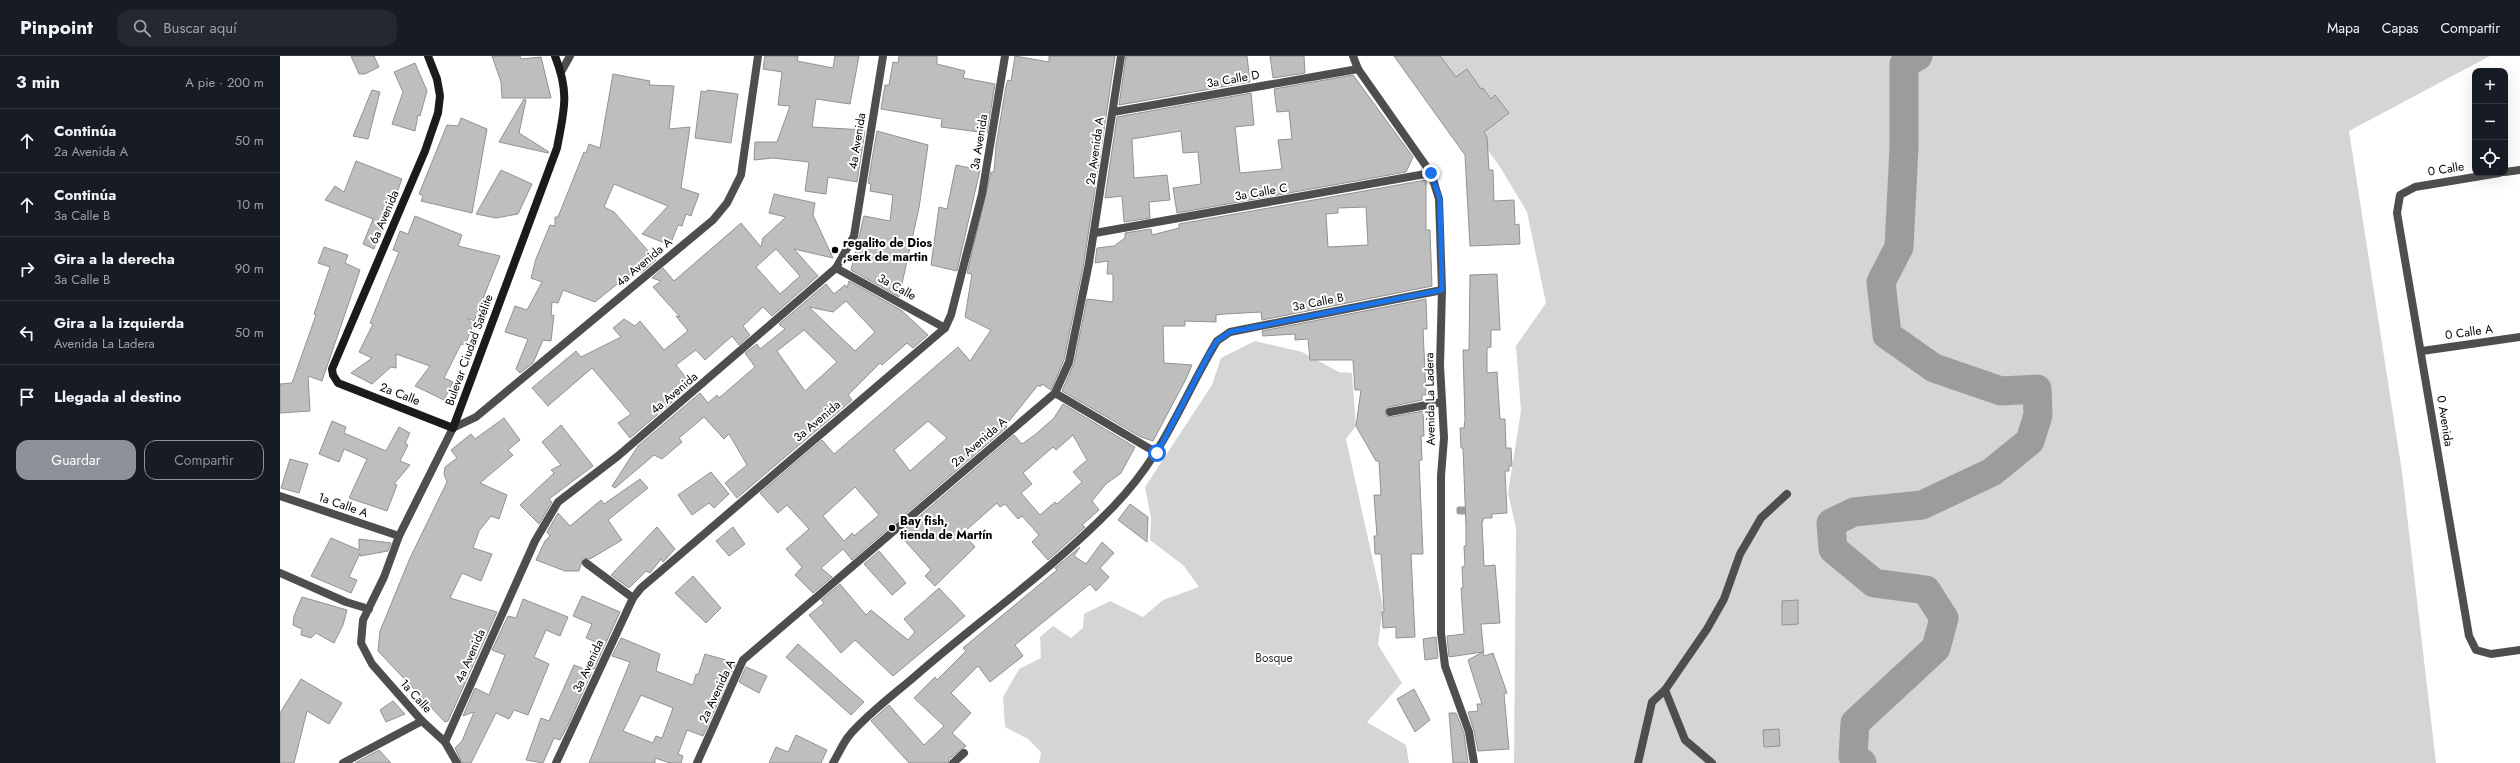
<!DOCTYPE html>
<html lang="es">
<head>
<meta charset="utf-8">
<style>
	:root { --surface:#171b24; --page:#242831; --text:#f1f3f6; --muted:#9ea1a6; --line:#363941; --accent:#8c9099 }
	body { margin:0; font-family:Jost,sans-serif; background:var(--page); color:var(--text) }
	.controls { position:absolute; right:12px; top:12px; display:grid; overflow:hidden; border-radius:8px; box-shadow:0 4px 16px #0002 }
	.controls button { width:36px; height:36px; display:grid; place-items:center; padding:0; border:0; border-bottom:1px solid var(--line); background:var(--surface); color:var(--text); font:20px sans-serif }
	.stop { position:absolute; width:12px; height:12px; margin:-9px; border:3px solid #1a73e8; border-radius:50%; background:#fff }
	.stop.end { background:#1a73e8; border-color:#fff; box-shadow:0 1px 4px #0008 }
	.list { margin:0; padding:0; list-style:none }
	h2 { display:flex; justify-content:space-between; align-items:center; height:52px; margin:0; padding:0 16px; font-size:17px }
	h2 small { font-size:13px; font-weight:400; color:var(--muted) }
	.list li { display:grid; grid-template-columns:26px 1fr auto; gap:12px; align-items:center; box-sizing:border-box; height:64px; padding:0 16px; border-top:1px solid var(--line) }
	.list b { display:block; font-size:15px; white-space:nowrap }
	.list p { margin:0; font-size:13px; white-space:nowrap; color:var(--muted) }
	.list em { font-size:13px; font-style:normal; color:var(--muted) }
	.actions { display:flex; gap:8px; padding:12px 16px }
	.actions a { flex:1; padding:9px 0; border:1px solid var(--accent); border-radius:12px; text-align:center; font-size:14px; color:var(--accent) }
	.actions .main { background:var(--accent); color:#fff }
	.icon { flex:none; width:22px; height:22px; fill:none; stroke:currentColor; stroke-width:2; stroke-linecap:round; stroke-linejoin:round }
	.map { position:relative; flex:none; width:2240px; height:707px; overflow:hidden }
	header { display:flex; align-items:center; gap:24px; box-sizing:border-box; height:56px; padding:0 20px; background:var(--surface); border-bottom:1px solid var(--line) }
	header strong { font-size:19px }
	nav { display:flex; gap:22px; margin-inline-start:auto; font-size:14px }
	.search { width:280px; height:36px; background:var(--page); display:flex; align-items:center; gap:10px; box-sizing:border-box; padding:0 14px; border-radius:12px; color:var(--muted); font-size:15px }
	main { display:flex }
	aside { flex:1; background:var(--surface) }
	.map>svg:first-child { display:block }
	.green { fill:#d5d5d5 }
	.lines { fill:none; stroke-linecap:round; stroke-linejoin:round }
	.stream { stroke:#9c9c9c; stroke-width:5 }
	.river { stroke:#9c9c9c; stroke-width:29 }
	.building { fill:#bebebe; stroke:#929292; fill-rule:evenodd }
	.lane { stroke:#4e4e4e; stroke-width:8 }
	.street { stroke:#4e4e4e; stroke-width:8 }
	.secondary { stroke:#1b1b1b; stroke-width:8 }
	.route { stroke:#1a73e8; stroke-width:5 }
	.poi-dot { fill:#000; stroke:#fff; stroke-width:1.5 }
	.labels { text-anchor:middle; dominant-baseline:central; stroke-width:4; stroke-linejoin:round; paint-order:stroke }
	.street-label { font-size:12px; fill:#000; stroke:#fff }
	.poi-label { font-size:12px; font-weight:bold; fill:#000; stroke:#fff; text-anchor:start }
	.park-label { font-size:12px; fill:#2c2c2c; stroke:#fff }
</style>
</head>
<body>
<header>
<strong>Pinpoint</strong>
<div class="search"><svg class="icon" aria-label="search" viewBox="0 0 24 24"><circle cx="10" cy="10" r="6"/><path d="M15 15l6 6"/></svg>Buscar aquí</div>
<nav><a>Mapa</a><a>Capas</a><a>Compartir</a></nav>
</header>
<main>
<aside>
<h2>3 min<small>A pie · 200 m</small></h2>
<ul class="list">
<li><svg class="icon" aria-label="ahead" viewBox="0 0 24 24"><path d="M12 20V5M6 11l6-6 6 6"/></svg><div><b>Continúa</b><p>2a Avenida A</p></div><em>50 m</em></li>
<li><svg class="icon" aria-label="ahead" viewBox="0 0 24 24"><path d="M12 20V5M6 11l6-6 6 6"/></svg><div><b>Continúa</b><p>3a Calle B</p></div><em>10 m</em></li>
<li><svg class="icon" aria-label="right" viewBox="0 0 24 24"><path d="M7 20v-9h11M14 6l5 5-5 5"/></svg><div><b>Gira a la derecha</b><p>3a Calle B</p></div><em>90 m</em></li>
<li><svg class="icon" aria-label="left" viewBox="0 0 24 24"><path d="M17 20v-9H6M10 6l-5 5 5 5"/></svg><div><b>Gira a la izquierda</b><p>Avenida La Ladera</p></div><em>50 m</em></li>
<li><svg class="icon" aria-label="arrive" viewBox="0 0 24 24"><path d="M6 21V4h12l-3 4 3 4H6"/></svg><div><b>Llegada al destino</b></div></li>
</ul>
<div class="actions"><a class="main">Guardar</a><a>Compartir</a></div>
</aside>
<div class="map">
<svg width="2240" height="707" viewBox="0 0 2240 707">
	<rect width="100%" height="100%" fill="#fff"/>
	<g class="green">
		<path d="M1141,0h1069l-141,75 53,341 34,291h-922l2,-235 -8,-35 13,-82 -5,-65 30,-43 -19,-91 -27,-45z"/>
		<path d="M975,285l47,11 37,20 13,1 4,53 -10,13 37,167 -5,39 24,38 -35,39 39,23 3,18h-370l2,-11 -13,-13 -23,-12 -2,-30 16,-28 22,-11 -1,-21 13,-11 18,12 12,-10 1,-14 26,-13 33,16 20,-17 36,-13 -15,-21 -34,-26 1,-22 -6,-31 67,-102 9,-27z"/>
	</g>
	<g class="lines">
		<rect class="stream" x="1179" y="453" width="5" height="3"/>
		<path class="river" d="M1582,707l-9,-7 2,-33 81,-75 8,-30 -18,-28 -52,-7 -41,-34 -2,-26 23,-11 68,-7 70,-33 38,-31 8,-26 -1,-26 -36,2 -67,-23 -47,-33 -6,-53 18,-35 5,-99v-84l14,-8"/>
	</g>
	<g class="building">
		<path d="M71,0h23l5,11 -14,7h-6z"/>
		<path d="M212,0h28l1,3 20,-2 10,41h-49l-1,-16z"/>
		<path d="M485,0h33l-1,5 36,7 2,-12h24l-9,48 -34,-5 -4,28 53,3 -8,52 -29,-5 -2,17 -21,-3 4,-29 -36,-4 -19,2 1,-18h22l13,-36 -12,-1 4,-33 -19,-3z"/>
		<path d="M619,0h38v8l28,7 -2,7 32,6 -8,49 -46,-6 1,-8 -61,-10 4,-24h4l4,-23 5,1z"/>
		<path d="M735,0l34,6v-6h66l-31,206 -20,98 -13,30 -9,-6 -2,3 -2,-2 -32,40 1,2 -155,133 -9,-11 -22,19 11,9 -19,16 -18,-18 7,-8 -16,-18 23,-20 -22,-24 -9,8 -18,-20 62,-53 12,14 124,-107 12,14 21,-31 -26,-13 7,-43 -5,-1 24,-101h3l2,-26 10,-60 2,-6 3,1zM648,365l19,17 -37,33 -16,-21zM575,431l24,28 -25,21 -2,-3 -8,8 -21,-25z"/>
		<path d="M846,0h121l3,26 -131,23z"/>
		<path d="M990,0h34l1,17 -32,5z"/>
		<path d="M1114,0h46l16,21 11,-8 14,20 2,-1 8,11 4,-4 14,18 -25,19 3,5 2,33h4l1,31 20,-1 1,25 4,-1 1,20 -50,2 -5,-91z"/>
		<path d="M135,7l12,28 -7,25 -2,-1 -3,16 -23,-7 11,-32 -9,-20z"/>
		<path d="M333,18l37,7 -1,4 25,1 -5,43 21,-2 -9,61 18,6 -8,22 -5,-2 -4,12 -4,-1 -8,20 -28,-11 26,-28 -54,-22 -10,23 10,5 42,48 -15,13 -2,-3 -7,2 -37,30 -32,-12 -5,13 -6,-1 -1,14 3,-1 -3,26 -8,-1 -10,23 -13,10 -4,-4 12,-30 -23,-7 10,-26 12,4 15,-28 -11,-4 5,-19 14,-34 5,1v-9h3l26,-65 2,1 3,-9 11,4z"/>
		<path d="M1073,19l60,82 -7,15 -229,41 -4,-25 28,-4 -3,-32 -15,1 -2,-22 -49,8 2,39 33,-3 3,25 -21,2 1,16 -26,4 -2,-26 -17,2 12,-81 134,-24 3,32 -19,2 5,46 42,-4 -4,-29 14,-1 -3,-28 -12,1 -3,-23z"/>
		<path d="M92,34l8,2 -12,47 -15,-3z"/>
		<path d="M427,34l31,4 -7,49 -36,-5 6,-47 6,1z"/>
		<path d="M244,43l2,1 -7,33 30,19 -1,1 -49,-11z"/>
		<path d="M181,62l26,11 -15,84 -51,-12 2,-5 -4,-2 28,-69 11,1z"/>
		<path d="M597,75l51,14 -9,63 -20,89 -48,-27 13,-54 26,5 3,-26 -23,-4 1,-7 -3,-1z"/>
		<path d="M76,105l46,18 -6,16 -6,-1 -3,11 4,1 -17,43 -11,-5 10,-25 -48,-19 10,-14 9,6z"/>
		<path d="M676,109l24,5 -23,101 -26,-6 8,-58 8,2z"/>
		<path d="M221,114l31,14 -14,30 -22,4 -20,-4z"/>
		<path d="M1146,124v50h4l2,56 -170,34 -1,-8 -37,2 -8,1v7l-31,-1v5h-22l1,37 28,2 -6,14 -33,62 -12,-4 -79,-46 12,-28 13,-64 26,3v-28h-6l1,-13 -13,2 2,-15 17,-2 11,-8v-5l26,-4 1,6 27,-7v-4zM1086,151l2,38 -40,2 -2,-33 12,-1v-5z"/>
		<path d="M494,138l41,9 -2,12 20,43 -39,-9 24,27 -46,40 -9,-9 -20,19 7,9 -11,10 -7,-9 -27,24 -9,-10 -20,15 16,20 -62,53 -12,-15 13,-9 -39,-46 -44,38 -16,-18 44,-37 5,6 40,-20 -8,-9 11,-9 11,7 5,-5 24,29 24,-19 -12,-15 4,1 -27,-30 8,-6 -9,-3 11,-10 11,13 67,-58 20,24 2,-9 23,-21 -17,-4zM496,193l24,27 -20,18 -24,-27z"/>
		<path d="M135,160l47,19 -4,11 42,10 -26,65 -7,-3 6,7 -8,20 -4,-1 -17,34 9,4 -9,18 -29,-14 15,-20 -34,-12v14l-5,-1 -19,17 -21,-11 21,-15 -13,-6 14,-28 -3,-1 29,-71 -6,-2 7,-19 8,3z"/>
		<path d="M44,191l24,8 -3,8 15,7 -38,111 -14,-5 2,35 -30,2v-29l12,-1 24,-68 -2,-1 16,-47 -12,-4z"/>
		<path d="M1217,218l3,56h-9v17l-4,1v25l10,-1 3,47h5l1,29h5l1,18h-3v5h-4l2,42 -15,1v4h-8l-2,5 2,43 11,-1 5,58 -19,1 3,32 9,-3 14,40 -3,1 5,55 -31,2 -4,-20 -6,-19 10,-1 -1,-7h5l-14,-44 15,-8 -34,5 -2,-21 17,-2 -3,-46h2l-1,-21 3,-1 -1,-20h2v-19l-3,-79h-2l-1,-20h4l1,-8 -2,-70h6l1,-75z"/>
		<path d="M569,225l52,29 27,25 -15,13 -6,-5 -25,22 -2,-2 -32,32 4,5 -115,98 -12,-15 22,-18 -18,-31 -5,5 -20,-22 -25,21 3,4 -20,17 -8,-4 -39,33 -3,-2 26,-40 62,-53 8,10 9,-8 2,3 36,-31 -10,-14 12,-9 3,5 25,-20 -6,-5 47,-40 8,10 11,-9 2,3zM566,245l29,31 -20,19 -46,-44 24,5zM524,274l33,32 -32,29 -28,-40z"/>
		<path d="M1146,243l1,30h-4l3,66h-4v5l-33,7 -4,4 1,5 5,1 32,-6 1,25h-3l1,24h-3l4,94h-12l4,83 -19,1v-11l-13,1 -1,-16h2l-3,-58h-6l-1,-18h3l-3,-41h7l-2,-34h-3l-20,-35 5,-36h-6l-2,-30h-43l-2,-21 -13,1v-6l-32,2 -1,-5z"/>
		<path d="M783,348l72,43 -14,26 -15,11 -14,17 7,9 -17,15 3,2 -37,33 -16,-18 7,-7 -17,-19 -4,3 -13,-15 -5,3 -3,-4 -34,30 12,14 -40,39 -10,-10 6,-6 -32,-36 115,-99 8,9 14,-10 18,-16zM793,379l14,25 -14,12 9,10 -25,22 -2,-2 -15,13 -19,-22 11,-9 -9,-11 30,-26 3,3z"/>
		<path d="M224,362l16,22 -12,10 5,5 -33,28 27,12 -8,24 -8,-3 -12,15 -6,17 19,6 -11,27 -19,-8 -12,25 47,14 -49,109 -3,1 -67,-71 2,-20 30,-73 37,-76 -3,-8 1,-7 12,-9 -6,-8 20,-16 4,5z"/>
		<path d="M52,365l14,6 -2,6 42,18 13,-24 11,6 -5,10 3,2 -8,16 10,4 -16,19 3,1 -10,26 -38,-13 18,-39 -23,-10 -5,13 -20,-8z"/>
		<path d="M281,369l32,41 -44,33 3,3 -13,22 -19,-19 34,-32 -3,-3 10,-5 -19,-23z"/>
		<path d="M10,403l18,5 -9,29 -18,-5z"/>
		<path d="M431,416l18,22 -15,14 -5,-5 -17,12 -14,-20z"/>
		<path d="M360,423l8,9 -40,32 14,20 -32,19 -7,-1 -4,13h-14l-29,-11 9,-19 5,-5 -3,-4 11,-19 12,13 31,-26 3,4z"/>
		<path d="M850,448l18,13 -1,25 -29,-22z"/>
		<path d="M377,471l18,22 -10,11 -2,2 -2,-3 -11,14 -4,-2 -17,17 -18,-13z"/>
		<path d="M453,471l12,17 -16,12 -13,-15z"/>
		<path d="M51,482l28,12v-11l32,4 -3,8 -28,5v-3l-11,24 8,3 -6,13 -40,-17z"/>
		<path d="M822,486l12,11 -14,15 9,9 -13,14 -6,-7 -75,61 8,11 -33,26 -12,-16 -27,27 20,20 -19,20 14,13 -17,13 -1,4h-39l-38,-42 18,-16 35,40 20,-19 -30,-28 21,-21 2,3 29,-29 -3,-3 94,-78 -2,-2 25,-21 -6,9 12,8z"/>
		<path d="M599,495l27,32 -14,12 -28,-31z"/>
		<path d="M413,520l28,32 -15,15 -31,-30z"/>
		<path d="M560,528l26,31 5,-5 37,30 7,-8 -11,-13 35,-31 26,28 -72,60 -38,-36 -14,13 -32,-38 15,-12 -3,-3z"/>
		<path d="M302,540l38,16 -26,57 -8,-4 10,-23 -10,-4 6,-14 -19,-8z"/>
		<path d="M22,541l45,13 -4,15 -9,18 -18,-10 -5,5 -10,-3 1,-6 -9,-4 1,-9z"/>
		<path d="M243,543l45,18 -8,19 -14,-6 -12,27 15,7 -21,51 -14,-5 -5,9 -13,-6 -25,50h-9l-7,-15 7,-7 12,-29 -11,4 12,-28 14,7 16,-40 -13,-5 16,-34 8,2z"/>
		<path d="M1518,544v24l-16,1v-24z"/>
		<path d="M1156,581l2,21 -13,2 -2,-21z"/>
		<path d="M341,582l39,16 -4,17 37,14 3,-11 2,1 7,-21 31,9 -33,73 -16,-6 -9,24 5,2 -2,7h-11l-15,-5v5h-66l41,-101 -18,-6zM361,639l32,13 -11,30 -6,-2 -3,7 -30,-12z"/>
		<path d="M518,588l66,58 -13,13 -65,-58z"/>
		<path d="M294,609l18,7 -24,53 -8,15 -6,-2 -11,25 -17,-3 15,-42 8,3z"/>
		<path d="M466,611l21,9 -8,17 -20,-11z"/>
		<path d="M21,623l41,24 -13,21 -22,-13 -13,52h-14v-50z"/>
		<path d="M1134,633l16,31 -15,12 -18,-33z"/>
		<path d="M113,645l12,13 -19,8 -6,-12z"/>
		<path d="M1169,657h7l8,20 4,30h-15z"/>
		<path d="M1499,673l1,17 -16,1 -1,-17z"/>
		<path d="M516,679l31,15 -6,13h-52l7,-16 12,5z"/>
		<path d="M99,694l12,13h-36z"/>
	</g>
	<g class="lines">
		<g class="lane">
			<path d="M306,507l47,35"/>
			<path d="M0,517l66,29 23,7"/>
		</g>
		<g class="street">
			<path d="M1073,0l5,13 73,104 8,26 3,91 -2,75 4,73 -3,38v157l4,33 24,66 5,31"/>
			<path d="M281,16l9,-16"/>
			<path d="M833,56l245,-43"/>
			<path d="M2225,116l15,-2"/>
			<path d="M2219,117l-84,14 -15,8 -3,18 72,423 7,14 15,4 29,-4"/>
			<path d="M815,177l336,-60"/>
			<path d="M556,212l109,60"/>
			<path d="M2142,295l98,-14"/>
			<path d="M775,337l102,60"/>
			<path d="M1110,356l52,-10"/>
			<path d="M0,440l119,40"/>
			<path d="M1385,634l20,50 27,23"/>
			<path d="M165,686l90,-201 23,-39 60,-46 218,-188 18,-32 29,-180"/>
			<path d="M63,707l79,-42"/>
			<path d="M177,707l-12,-21 -23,-21 -50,-57 -11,-21 2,-23 21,-43 15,-41 54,-108 23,-11 237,-197 14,-17 14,-28 17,-119"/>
			<path d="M276,707l77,-165 8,-10 304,-260 6,-13 31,-121 23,-138"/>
			<path d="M417,707l46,-103 312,-267 14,-31 20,-99 32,-207"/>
			<path d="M553,707c5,-8 9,-18 15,-26 16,-20 45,-42 65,-59 66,-58 139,-108 200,-171 51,-52 68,-106 104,-166l13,-9 212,-42"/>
			<path d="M673,707l11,-10"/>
			<path d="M1358,707l14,-61 13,-12 42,-61 17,-30 16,-45 21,-36 26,-24"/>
		</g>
		<path class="secondary" d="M148,0l9,23 3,17 -2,17 -13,38 -93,218 1,6 5,8 115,45 104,-280c7,-38 13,-54 -2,-92"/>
	</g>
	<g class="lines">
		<path class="route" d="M877,397l52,-99 8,-13 13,-9 212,-42 -2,-91 -9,-26"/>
	</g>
	<g class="poi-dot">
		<circle cx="555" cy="194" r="4"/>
		<circle cx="612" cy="472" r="4"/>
	</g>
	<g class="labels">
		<g class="street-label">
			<text transform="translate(953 23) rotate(-10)">3a Calle D</text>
			<text transform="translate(577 85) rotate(-81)">4a Avenida</text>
			<text transform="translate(699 86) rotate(-81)">3a Avenida</text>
			<text transform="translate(815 95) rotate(-82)">2a Avenida A</text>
			<text transform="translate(2166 113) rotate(-9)">0 Calle</text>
			<text transform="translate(981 136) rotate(-10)">3a Calle C</text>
			<text transform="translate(104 161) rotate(-67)">6a Avenida</text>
			<text transform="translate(364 206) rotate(-40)">4a Avenida A</text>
			<text transform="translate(617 231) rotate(29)">3a Calle</text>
			<text transform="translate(1038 246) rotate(-11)">3a Calle B</text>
			<text transform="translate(2189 276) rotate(-8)">0 Calle A</text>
			<text transform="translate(189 294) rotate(-70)">Bulevar Ciudad Satélite</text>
			<text transform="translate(394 337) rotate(-40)">4a Avenida</text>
			<text transform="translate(120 338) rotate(21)">2a Calle</text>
			<text transform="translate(1150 343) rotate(-91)">Avenida La Ladera</text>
			<text transform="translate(537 365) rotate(-40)">3a Avenida</text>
			<text transform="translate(2165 365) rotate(81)">0 Avenida</text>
			<text transform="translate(699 386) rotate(-41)">2a Avenida A</text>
			<text transform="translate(63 449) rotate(19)">1a Calle A</text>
			<text transform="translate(190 600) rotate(-66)">4a Avenida</text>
			<text transform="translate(308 610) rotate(-65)">3a Avenida</text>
			<text transform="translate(437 635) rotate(-65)">2a Avenida A</text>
			<text transform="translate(136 640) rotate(48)">1a Calle</text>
		</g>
		<g class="poi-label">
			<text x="563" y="187">regalito de Dios<tspan x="563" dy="14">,serk de martin</tspan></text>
			<text x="620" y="465">Bay fish,<tspan x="620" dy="14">tienda de Martín</tspan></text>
		</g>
		<g class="park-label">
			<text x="994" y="602">Bosque</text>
		</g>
	</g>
</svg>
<div class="controls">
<button>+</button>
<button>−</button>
<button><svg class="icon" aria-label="locate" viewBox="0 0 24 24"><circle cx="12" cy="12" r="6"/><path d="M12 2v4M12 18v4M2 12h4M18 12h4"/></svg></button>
</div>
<div class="stop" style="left:877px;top:397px"></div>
<div class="stop end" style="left:1151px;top:117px"></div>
</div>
</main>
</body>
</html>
